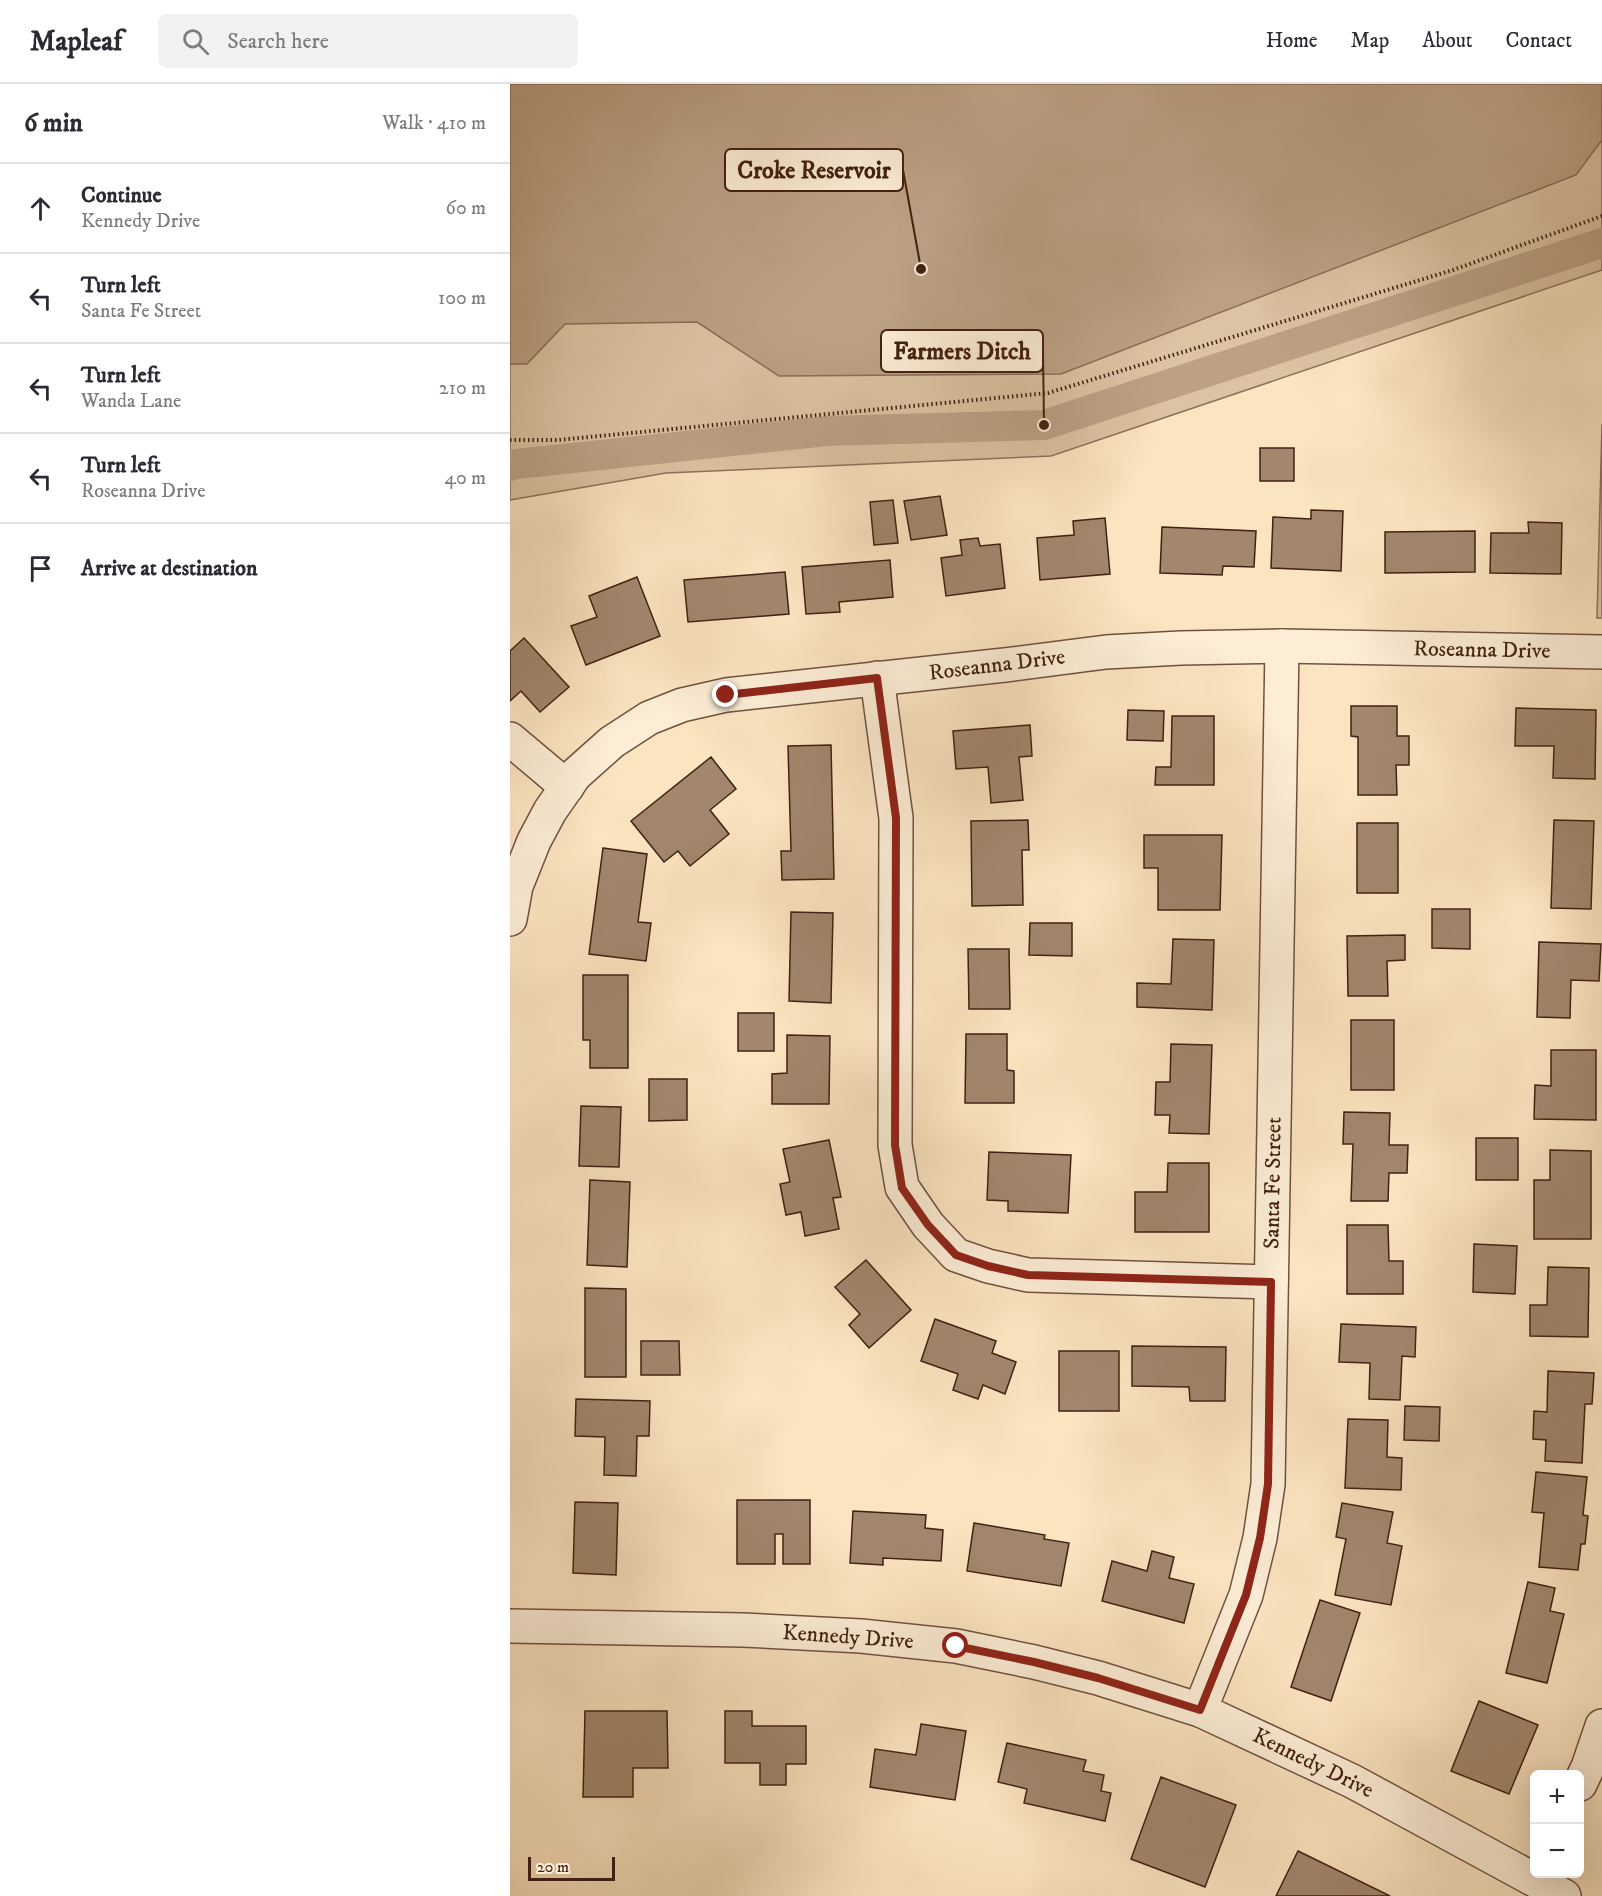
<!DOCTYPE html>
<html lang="en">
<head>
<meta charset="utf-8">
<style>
	:root { --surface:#fff; --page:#f2f2f3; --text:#2b2b33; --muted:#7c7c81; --line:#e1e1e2 }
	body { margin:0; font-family:"IM FELL DW Pica",serif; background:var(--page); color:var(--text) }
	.controls { position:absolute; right:18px; bottom:18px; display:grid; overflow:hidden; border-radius:9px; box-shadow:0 6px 24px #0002 }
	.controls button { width:54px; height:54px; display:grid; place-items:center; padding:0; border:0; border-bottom:2px solid var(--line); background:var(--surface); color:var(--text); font:30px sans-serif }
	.scale { position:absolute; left:18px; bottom:15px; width:87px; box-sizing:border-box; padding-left:6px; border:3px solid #422013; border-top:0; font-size:16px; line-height:21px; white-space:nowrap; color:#422013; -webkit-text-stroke:4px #fcedd6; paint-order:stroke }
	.stop { position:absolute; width:18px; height:18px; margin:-14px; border:4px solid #8f2418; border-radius:50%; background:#fff }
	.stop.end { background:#8f2418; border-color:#fff; box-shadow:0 2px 6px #0008 }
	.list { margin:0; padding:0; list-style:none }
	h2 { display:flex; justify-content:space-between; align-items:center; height:78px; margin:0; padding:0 24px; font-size:26px }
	h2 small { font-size:20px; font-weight:400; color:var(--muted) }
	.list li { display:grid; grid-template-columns:39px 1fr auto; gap:18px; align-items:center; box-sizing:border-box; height:90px; padding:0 24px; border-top:2px solid var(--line) }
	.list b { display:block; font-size:22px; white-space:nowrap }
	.list p { margin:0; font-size:20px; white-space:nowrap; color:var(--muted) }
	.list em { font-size:20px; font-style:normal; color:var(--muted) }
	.icon { flex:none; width:33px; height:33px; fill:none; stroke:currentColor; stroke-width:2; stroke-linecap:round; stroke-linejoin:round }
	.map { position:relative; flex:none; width:1092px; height:1812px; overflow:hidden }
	header { display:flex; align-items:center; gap:36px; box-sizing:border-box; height:84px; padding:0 30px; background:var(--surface); border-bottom:2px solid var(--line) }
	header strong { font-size:28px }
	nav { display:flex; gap:33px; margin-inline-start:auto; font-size:21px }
	.search { width:420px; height:54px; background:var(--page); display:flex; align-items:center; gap:15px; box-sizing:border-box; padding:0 21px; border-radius:9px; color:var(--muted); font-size:22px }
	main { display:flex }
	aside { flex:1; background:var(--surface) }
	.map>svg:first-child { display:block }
	.green { fill:#dcc3a3; stroke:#8f725b; stroke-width:1.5 }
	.water { fill:#bca185; stroke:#8b6d57; stroke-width:1.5 }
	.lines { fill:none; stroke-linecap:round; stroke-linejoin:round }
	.canal { stroke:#bca185; stroke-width:30 }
	.building { fill:#a2866d; stroke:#422013; stroke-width:1.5 }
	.minor-casing { stroke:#70513e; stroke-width:36 }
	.path { stroke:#422013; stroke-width:4; stroke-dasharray:1.5 3; stroke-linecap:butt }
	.minor { stroke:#fcedd6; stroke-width:33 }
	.route { stroke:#8f2418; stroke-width:8 }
	.labels { text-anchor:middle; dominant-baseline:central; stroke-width:4.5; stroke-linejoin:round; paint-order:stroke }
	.street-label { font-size:22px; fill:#422013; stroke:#fcedd6 }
	.leader { fill:none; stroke:#422013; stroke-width:2 }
	.callout-dot { fill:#422013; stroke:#fcedd6; stroke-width:2 }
	.callout { fill:#fcedd6; stroke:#422013; stroke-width:2 }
	.callout-label { font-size:24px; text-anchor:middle; font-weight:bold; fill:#422013 }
</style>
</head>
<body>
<header>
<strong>Mapleaf</strong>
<div class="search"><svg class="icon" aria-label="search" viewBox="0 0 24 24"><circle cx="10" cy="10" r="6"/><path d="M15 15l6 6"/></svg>Search here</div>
<nav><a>Home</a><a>Map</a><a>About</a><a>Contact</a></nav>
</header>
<main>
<aside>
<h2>6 min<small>Walk · 410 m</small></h2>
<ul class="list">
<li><svg class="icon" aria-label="ahead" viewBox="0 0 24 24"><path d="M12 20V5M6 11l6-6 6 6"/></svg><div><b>Continue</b><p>Kennedy Drive</p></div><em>60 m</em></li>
<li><svg class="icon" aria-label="left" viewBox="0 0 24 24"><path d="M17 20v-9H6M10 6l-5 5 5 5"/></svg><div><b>Turn left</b><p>Santa Fe Street</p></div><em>100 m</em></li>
<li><svg class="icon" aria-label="left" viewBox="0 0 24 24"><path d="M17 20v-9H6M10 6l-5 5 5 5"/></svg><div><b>Turn left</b><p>Wanda Lane</p></div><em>210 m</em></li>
<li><svg class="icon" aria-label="left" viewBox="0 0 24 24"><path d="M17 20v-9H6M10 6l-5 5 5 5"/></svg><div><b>Turn left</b><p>Roseanna Drive</p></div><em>40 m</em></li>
<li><svg class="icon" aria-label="arrive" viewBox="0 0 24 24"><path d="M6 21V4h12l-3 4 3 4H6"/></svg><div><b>Arrive at destination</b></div></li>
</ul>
</aside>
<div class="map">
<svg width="1092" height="1812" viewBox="0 0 1092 1812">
	<rect width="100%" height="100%" fill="#fbe4c0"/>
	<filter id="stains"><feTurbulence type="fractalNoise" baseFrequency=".00333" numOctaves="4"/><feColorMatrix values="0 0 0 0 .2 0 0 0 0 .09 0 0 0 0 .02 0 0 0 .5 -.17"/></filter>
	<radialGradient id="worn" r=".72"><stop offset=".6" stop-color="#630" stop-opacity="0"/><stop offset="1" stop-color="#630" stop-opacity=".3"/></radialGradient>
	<g class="green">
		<path d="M0,0h1092v186l-551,186 -385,17 -156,27z"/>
		<path d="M1092,340v194h-5z"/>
	</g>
	<path class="water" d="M0,0h1092v56l-26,35 -515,199 -282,2 -82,-54 -132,2 -38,40h-17z"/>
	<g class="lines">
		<path class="canal" d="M0,382l6,-2 311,-33 217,-6 558,-182"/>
	</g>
	<g class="building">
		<rect x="750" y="364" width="34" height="33"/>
		<path d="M430,412l7,39 -36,5 -7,-39z"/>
		<path d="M383,416l5,43 -24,2 -4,-43z"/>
		<path d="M801,426l32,1 -2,60 -70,-3 2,-51 38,2z"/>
		<path d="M595,434l5,56 -70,6 -3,-42 37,-3 -1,-14z"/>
		<path d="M1018,438l34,1 -1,51 -71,-1 1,-40h38z"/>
		<path d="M652,443l94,4 -2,36 -31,-1 -1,9 -62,-2z"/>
		<path d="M965,447v41l-90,1v-41z"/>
		<path d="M468,454l2,8 20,-2 5,44 -59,8 -5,-38 21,-3 -2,-15z"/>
		<path d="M380,476l3,37 -54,5 1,10 -34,2 -4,-47z"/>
		<path d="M275,488l4,42 -101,8 -4,-42z"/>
		<path d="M127,493l23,59 -74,29 -15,-39 26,-9 -8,-21z"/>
		<path d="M14,554l45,49 -29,25 -19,-21 -11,10v-50z"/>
		<path d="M841,622h46v30h12v29h-13l1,30h-39v-58l-7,-1z"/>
		<path d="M1006,624l80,2 -1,69 -42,-1 1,-32h-39z"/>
		<path d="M618,626l36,1 -1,30 -36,-1z"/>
		<path d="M662,632h42v69h-59l1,-18h15z"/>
		<path d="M520,641l2,31 -13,1 4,43 -32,3 -3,-36 -32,2 -3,-38z"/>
		<path d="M321,661l3,134 -52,1 -1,-29h10l-3,-105z"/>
		<path d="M201,673l25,32 -26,21 19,24 -39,32 -12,-15 -14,11 -33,-41z"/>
		<path d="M518,736l1,30h-7l1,55 -51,1 -1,-85z"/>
		<path d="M1044,736l40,1 -3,88 -40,-1z"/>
		<rect x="847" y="739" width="41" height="70"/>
		<path d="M634,751h78l-2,75h-62v-42h-14z"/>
		<path d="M93,764l44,6 -9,68 13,1 -5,38 -57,-7z"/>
		<path d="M922,825h38v40l-38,-1z"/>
		<path d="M281,828l42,1 -2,90 -42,-2z"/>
		<path d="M520,839h42v33l-43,-1z"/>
		<path d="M895,851v25l-18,1 1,35h-40l-1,-60z"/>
		<path d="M663,855l41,1 -2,70 -75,-3v-24l34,1z"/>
		<path d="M1029,858l62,2 -2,37 -28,-1 -1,38 -33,-1z"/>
		<path d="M458,865h41l1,60h-41z"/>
		<path d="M73,891h45v93h-38v-28h-7z"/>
		<rect x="228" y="929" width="36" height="38"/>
		<rect x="841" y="936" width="43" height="70"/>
		<path d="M456,950h41v36l7,1v32h-49z"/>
		<path d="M277,951l43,1 -1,68h-57v-30l15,-1z"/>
		<path d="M661,960l41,1 -3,89 -40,-1 1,-18h-15l1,-33h14z"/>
		<path d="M1041,966h45v70l-62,-1 1,-34 16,1z"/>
		<path d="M139,995h38v41l-38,1z"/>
		<path d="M71,1022l40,1 -2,60 -40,-1z"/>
		<path d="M834,1028l46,1 -1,32h19l-1,28h-18l-1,28h-37l2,-57h-10z"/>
		<rect x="966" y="1054" width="42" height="42"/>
		<path d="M319,1056l12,57 -8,1 6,31 -34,7 -4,-24 -15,3 -6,-31 10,-2 -7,-33z"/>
		<path d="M1040,1066l41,1v88h-57v-59h16z"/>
		<path d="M479,1068l82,3 -3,58 -60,-2v-10l-21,-1z"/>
		<path d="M658,1079h41v69h-74v-40h32z"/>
		<path d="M80,1096l40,2 -3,85 -40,-2z"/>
		<path d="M837,1141h41l1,36h14v33h-56z"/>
		<path d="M964,1160l43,2 -2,48 -42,-2z"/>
		<path d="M356,1176l45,50 -42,38 -20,-23 11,-11 -25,-27z"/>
		<path d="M1038,1183l41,1 -1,69 -58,-1v-31h17z"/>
		<path d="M75,1204l41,1v88h-41z"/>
		<path d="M425,1235l61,22 -4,12 24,9 -11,32 -22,-9 -5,14 -25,-9 5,-16 -37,-13z"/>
		<path d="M831,1240l75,3 -1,30 -13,-1 -2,44 -31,-1 1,-36 -31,-1z"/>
		<path d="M131,1257h38l1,34h-39z"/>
		<path d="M622,1262l94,1 -1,54h-35l-1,-14 -57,-1z"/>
		<rect x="549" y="1267" width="60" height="60"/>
		<path d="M1038,1287l46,2 -2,31h-7l-3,59 -37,-2 1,-21 -13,-1 1,-28 13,1z"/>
		<path d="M66,1315l74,2 -1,35h-12l-1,40 -32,-1 1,-38 -30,-1z"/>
		<path d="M895,1322l35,1 -1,34 -35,-1z"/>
		<path d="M838,1335l40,1 -1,37 15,1 -1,32 -56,-2z"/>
		<path d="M1026,1388l51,5 -4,38 5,1 -3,28h-4l-3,26 -39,-3 5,-54 -12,-1z"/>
		<path d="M227,1416h73v64h-27v-30h-8v30h-38z"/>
		<path d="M65,1418l43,1 -2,72 -43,-2z"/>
		<path d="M832,1419l51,9 -6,31 15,3 -11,59 -56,-10 11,-56 -10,-2z"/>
		<path d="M343,1427l73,4 -1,13 18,2 -2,31 -58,-3v7l-33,-2z"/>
		<path d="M464,1439l71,12 -1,4 25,4 -8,43 -94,-15z"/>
		<path d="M642,1467l22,6 -5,21 25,6 -10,39 -82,-22 10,-40 35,10z"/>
		<path d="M1018,1498l27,6 -5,23 14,3 -17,69 -41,-10z"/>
		<path d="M810,1516l40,13 -29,88 -40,-14z"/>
		<path d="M969,1617l59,24 -29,69 -58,-23z"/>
		<path d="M75,1627h82l1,57h-35v29h-50z"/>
		<path d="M215,1627h27v15h54v38h-20v21h-26v-22h-35z"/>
		<path d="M411,1640l45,7 -11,69 -85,-13 5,-38 41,6z"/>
		<path d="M497,1659l79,17 -3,11 21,4 -3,16 10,2 -6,28 -81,-18 3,-14 -29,-7z"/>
		<path d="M651,1693l75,28 -31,82 -74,-28z"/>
		<path d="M788,1767l92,45h-114z"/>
	</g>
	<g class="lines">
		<g class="minor-casing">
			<g id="minor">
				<path d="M367,594l19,140 -1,327 7,42 26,38 28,30 32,11 40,9 243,7"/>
				<path d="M0,655l57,48"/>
				<path d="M0,835l6,-33 18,-45 16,-30 25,-36 37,-33 37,-24 33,-13 44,-10 279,-30 101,-13 75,-4 101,-2 320,6"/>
				<path d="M0,1542l233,4 118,6 95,10 78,16 64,16 102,32 152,71 212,115"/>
				<path d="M690,1626l46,-115 14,-57 8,-54 14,-838"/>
				<path d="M1070,1700l8,-17 14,-41"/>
			</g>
		</g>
		<path class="path" d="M0,356h48l490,-47 405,-123 149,-54"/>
		<use href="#minor" class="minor"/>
	</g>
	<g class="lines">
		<path class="route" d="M216,611l151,-17 19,140 -1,327 7,43 26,37 28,30 32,11 40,9 243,7 -3,202 -8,54 -14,57 -46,115 -102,-32 -64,-16 -78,-16"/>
	</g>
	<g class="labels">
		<g class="street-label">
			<text transform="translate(972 566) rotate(1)">Roseanna Drive</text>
			<text transform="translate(487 581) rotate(-7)">Roseanna Drive</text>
			<text transform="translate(763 1099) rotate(-89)">Santa Fe Street</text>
			<text transform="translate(338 1553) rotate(4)">Kennedy Drive</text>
			<text transform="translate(803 1679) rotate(26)">Kennedy Drive</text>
		</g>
	</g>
	<path class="leader" d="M411 185L393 86M534 341L533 267"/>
	<g class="callout-dot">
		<circle cx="411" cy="185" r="6"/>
		<circle cx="534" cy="341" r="6"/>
	</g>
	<g class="callout">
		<rect x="215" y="65" width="178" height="42" rx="6"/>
		<rect x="371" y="246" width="162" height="42" rx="6"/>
	</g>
	<g class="callout-label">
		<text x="304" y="94">Croke Reservoir</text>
		<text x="452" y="275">Farmers Ditch</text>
	</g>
	<rect width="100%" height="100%" filter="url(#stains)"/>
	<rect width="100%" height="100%" fill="url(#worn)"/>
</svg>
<div class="controls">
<button>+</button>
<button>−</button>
</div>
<div class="scale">20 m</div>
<div class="stop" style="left:446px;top:1562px"></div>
<div class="stop end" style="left:216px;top:611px"></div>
</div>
</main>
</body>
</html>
